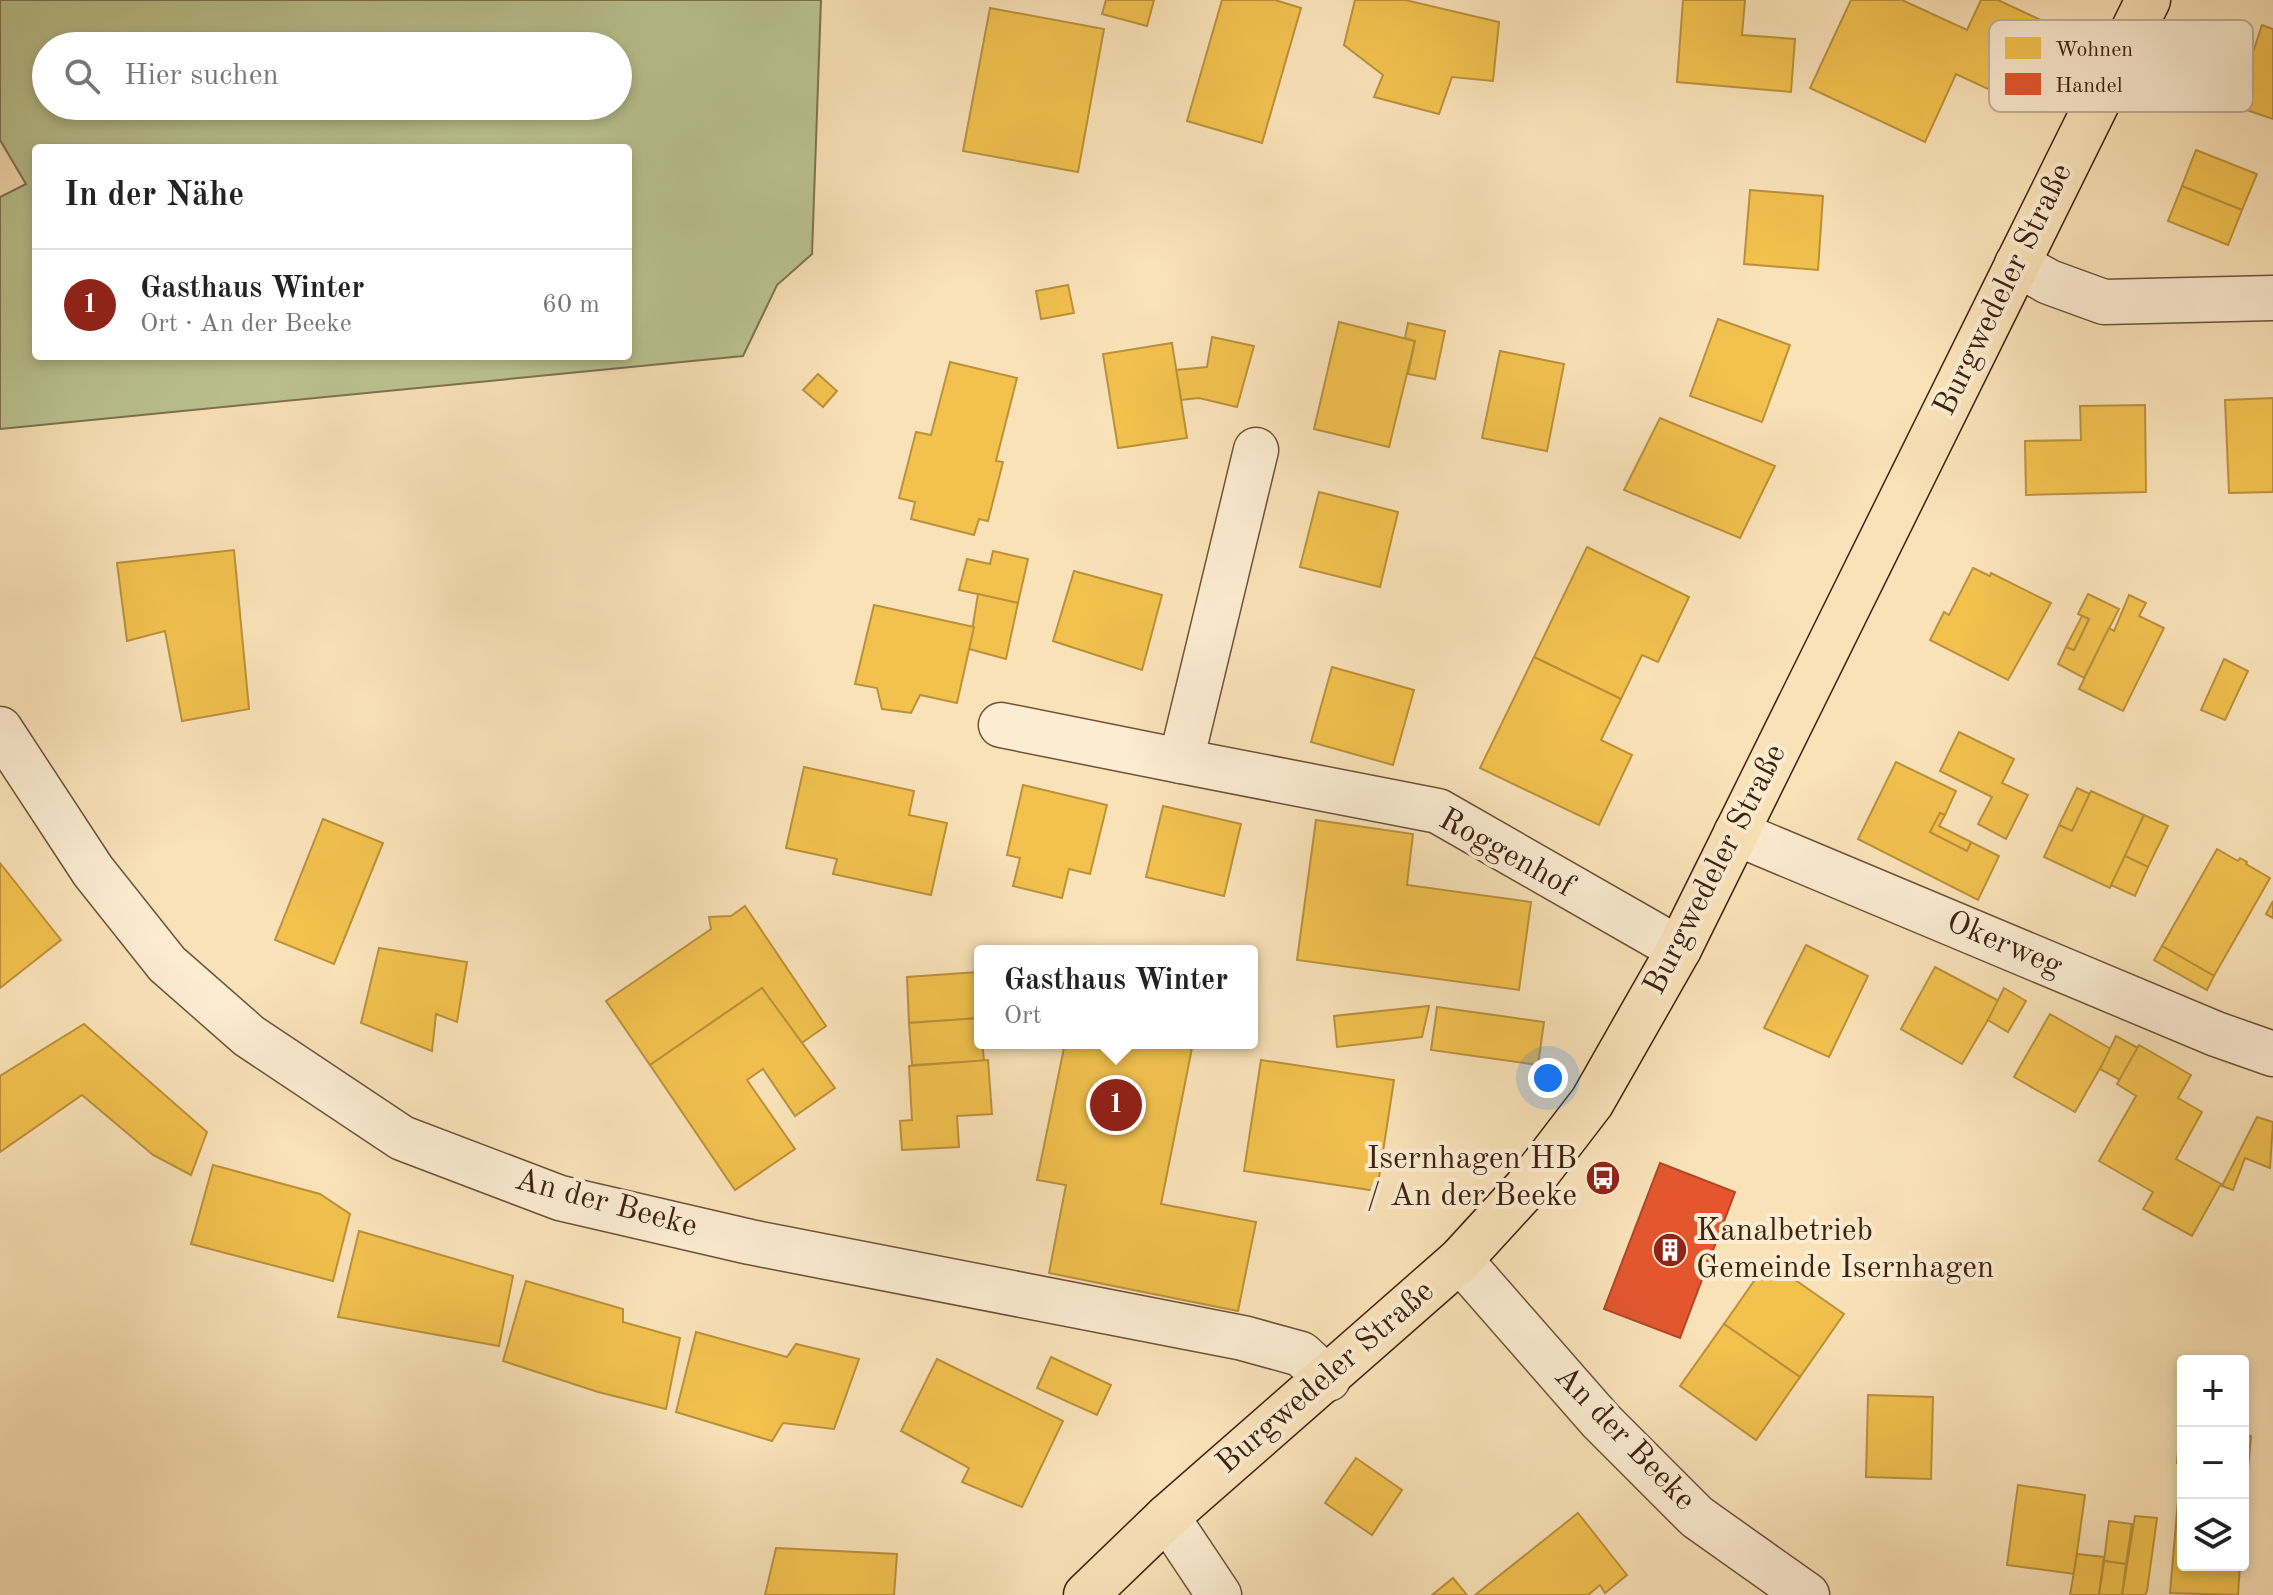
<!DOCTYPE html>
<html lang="de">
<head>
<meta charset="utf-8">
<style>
	:root { --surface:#fff; --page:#f6f6f6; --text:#222; --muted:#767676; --line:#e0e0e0; --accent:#8f2418 }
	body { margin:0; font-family:"Old Standard TT",serif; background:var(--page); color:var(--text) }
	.controls { position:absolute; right:24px; bottom:24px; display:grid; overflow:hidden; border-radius:8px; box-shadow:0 4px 12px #0003 }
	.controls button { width:72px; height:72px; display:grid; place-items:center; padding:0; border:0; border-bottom:2px solid var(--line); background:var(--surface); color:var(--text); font:40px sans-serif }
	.you { position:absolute; left:1548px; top:1078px; width:28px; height:28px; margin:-20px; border:6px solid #fff; border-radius:50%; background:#1a73e8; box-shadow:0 0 0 12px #1a73e833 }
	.badge { display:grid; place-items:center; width:52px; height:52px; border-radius:50%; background:var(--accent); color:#fff; font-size:26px; font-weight:700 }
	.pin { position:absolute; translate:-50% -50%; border:4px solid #fff; box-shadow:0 2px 8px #0006 }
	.popup { position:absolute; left:974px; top:945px; width:284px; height:104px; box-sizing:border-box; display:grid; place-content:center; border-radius:8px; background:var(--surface); filter:drop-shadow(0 2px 6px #0005); font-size:26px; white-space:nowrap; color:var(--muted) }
	.popup b { font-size:30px; color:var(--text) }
	.popup::after { content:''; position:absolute; left:50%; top:100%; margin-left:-16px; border:16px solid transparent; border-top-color:var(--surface) }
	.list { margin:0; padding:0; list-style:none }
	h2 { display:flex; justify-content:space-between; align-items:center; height:104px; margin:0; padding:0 32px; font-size:34px }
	h2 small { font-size:26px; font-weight:400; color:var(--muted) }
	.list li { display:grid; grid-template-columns:52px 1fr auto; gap:24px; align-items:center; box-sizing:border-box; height:112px; padding:0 32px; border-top:2px solid var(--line) }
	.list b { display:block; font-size:30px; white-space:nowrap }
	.list p { margin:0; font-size:26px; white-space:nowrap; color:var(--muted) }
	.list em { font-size:26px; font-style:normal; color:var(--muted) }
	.icon { flex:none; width:44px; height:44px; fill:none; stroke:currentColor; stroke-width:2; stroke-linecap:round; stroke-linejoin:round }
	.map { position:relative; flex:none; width:2273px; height:1595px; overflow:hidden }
	.search { position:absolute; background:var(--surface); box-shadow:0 4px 12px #0003; left:32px; top:32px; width:600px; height:88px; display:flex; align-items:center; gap:20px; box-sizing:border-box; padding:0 28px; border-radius:44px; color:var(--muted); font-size:30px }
	.panel { position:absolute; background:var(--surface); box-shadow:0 4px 12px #0003; left:32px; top:144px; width:600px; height:216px; border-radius:8px }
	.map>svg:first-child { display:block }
	.green { fill:#bbc491; stroke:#7d7350; stroke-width:2; fill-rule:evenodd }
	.homes { fill:#f2c14e; stroke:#bc913b; stroke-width:2 }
	.shops { fill:#e4572e; stroke:#b24725; stroke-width:2 }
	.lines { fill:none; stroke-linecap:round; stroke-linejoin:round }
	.minor-casing { stroke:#6e5239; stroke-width:47 }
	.major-casing { stroke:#3f220f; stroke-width:47 }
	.minor { stroke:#fcecd1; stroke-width:44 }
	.major { stroke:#fae2b8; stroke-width:44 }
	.labels { text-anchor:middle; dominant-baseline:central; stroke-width:8; stroke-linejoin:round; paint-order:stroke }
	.street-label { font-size:32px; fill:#3f220f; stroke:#fcecd1 }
	.poi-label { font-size:32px; fill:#3f220f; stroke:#fcecd1; text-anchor:end }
	.key { fill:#fcecd1; stroke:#c3af97; stroke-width:2 }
	.key-label { font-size:22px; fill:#3f220f }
</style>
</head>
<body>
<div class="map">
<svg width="2273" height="1595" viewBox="0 0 2273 1595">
	<rect width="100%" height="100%" fill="#fae2b8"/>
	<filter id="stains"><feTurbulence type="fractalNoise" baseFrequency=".0025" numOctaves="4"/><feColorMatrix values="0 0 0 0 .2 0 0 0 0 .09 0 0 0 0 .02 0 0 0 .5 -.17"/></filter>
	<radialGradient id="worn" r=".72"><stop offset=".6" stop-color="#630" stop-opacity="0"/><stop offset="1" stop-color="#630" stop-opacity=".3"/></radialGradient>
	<path class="green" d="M0,0h821l-9,254 -35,31 -34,71 -743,73v-232l26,-13 -26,-44zM46,46h572v60h-572zM36,148h592v208h-592z"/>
	<g class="homes">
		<path d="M1106,0h48l-7,26 -45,-12z"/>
		<path d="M1222,0h53l26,8 -39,135 -75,-22z"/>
		<path d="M1355,0h50l94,22 -6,59 -41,-4 -13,37 -65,-17 9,-22 -39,-30z"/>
		<path d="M1683,0h62l-3,35 53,4 -4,53 -114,-10z"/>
		<path d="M1851,0h51l65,30 14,-30h17l64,30 -35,77 -71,-33 -31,68 -115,-54z"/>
		<path d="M990,8l114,21 -26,143 -115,-21z"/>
		<path d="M2262,25l11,4v90l-38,-13z"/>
		<path d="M2196,150l61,24 -15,36 -60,-24z"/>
		<path d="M2182,186l60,24 -14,35 -60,-24z"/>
		<path d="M1750,190l73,6 -5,74 -74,-6z"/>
		<path d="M1068,285l6,28 -33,6 -5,-28z"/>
		<path d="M1718,319l72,26 -28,77 -72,-26z"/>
		<path d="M1339,322l76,19 -26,106 -75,-18z"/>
		<path d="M1408,323l37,8 -10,48 -27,-5 7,-33 -10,-3z"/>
		<path d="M1212,337l42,9 -17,61 -38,-9 -18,2 -5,-30 31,-3z"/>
		<path d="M1172,343l15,95 -69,10 -15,-94z"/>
		<path d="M1500,351l64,13 -17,87 -65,-13z"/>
		<path d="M950,362l67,16 -21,83 7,1 -15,59 -9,-2 -5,16 -63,-16 4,-17 -16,-4 17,-66 15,3z"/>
		<path d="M818,374l19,17 -14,16 -20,-17z"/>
		<path d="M2273,398v94l-44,1 -4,-93z"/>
		<path d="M2145,405l1,87 -120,3 -1,-54 56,-1 -1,-34z"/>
		<path d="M1660,418l115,48 -35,72 -116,-48z"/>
		<path d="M1319,492l79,20 -18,75 -80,-20z"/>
		<path d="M1587,547l102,50 -31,65 -16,-7 -21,44 -87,-42z"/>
		<path d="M234,550l15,159 -67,12 -17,-90 -38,10 -10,-78z"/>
		<path d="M993,551l35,8 -10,44 -59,-13 8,-31 23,5z"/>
		<path d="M1973,568l17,8 1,-3 60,30 -43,77 -78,-40 14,-28 5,3z"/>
		<path d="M1074,571l88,24 -20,75 -89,-29z"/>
		<path d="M978,594l40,9 -12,56 -37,-10z"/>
		<path d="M2088,594l31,15 -35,69 -26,-14 8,-17 8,3 15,-31 -11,-5z"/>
		<path d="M2129,595l17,8 -7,13 25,12 -41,83 -44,-22 30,-61 5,3z"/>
		<path d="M874,605l100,22 -17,76 -37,-8 -9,18 -29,-4 -5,-21 -22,-4z"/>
		<path d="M2082,616l7,3 -15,31 -8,-3z"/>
		<path d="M1534,657l87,42 -20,41 31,15 -33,70 -119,-57z"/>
		<path d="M2224,659l24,12 -23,49 -24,-10z"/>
		<path d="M1332,667l82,23 -21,75 -82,-23z"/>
		<path d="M1959,732l55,27 -12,24 26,12 -22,44 -28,-15 14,-27 -52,-26z"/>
		<path d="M1896,762l60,29 -11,24 -5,-2 -10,19 37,19 4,-9 28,14 -21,44 -120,-61z"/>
		<path d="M804,767l110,24 -5,24 38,8 -16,72 -98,-21 4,-15 -51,-11z"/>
		<path d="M1023,785l84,20 -17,69 -21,-5 -7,29 -49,-12 7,-28 -13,-3z"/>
		<path d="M2077,788l13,6 -18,37 -13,-6z"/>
		<path d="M2091,791l53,24 -34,73 -66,-31 15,-32 13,6z"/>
		<path d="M1163,806l78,18 -17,72 -78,-19z"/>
		<path d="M1940,813l5,2 -6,11 32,16 -4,9 -37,-19z"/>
		<path d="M2144,815l24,11 -20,41 -23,-11z"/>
		<path d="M323,819l60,24 -49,121 -59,-24z"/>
		<path d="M1316,820l97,14 -6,51 124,17 -12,88 -222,-30z"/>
		<path d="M2217,849l21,12 2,-3 7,4 -1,2 24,14 -56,98 -52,-30z"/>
		<path d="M2125,856l23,11 -13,29 -24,-11z"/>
		<path d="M0,863l61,77 -61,48z"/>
		<path d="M2273,901v17l-7,-4z"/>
		<path d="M745,906l81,120 -26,18 -38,-56 -112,77 -44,-64 105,-72 -2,-12 22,-1z"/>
		<path d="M1806,945l62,31 -39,81 -65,-29z"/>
		<path d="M2162,946l52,30 -7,14 -53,-30z"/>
		<path d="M379,948l88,14 -10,60 -21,-8 -4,37 -71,-28z"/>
		<path d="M1935,967l64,34 -37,63 -61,-35z"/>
		<path d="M978,972l2,46 -71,5 -2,-46z"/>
		<path d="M762,988l73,100 -40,28 -32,-47 -16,11 48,69 -60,41 -85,-125z"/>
		<path d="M2004,988l22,13 -18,31 -20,-12z"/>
		<path d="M1429,1006l-7,31 -85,10 -3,-31z"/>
		<path d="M1437,1007l107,15 -6,43 -107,-15z"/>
		<path d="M2050,1014l61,35 -36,63 -61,-35z"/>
		<path d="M980,1018l4,43 -72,4 -3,-42z"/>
		<path d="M84,1024l123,108 -16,43 -38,-20 -71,-60 -82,57v-76z"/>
		<path d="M2116,1036l22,12 -18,32 -20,-11z"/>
		<path d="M1065,1043h128l-32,161 95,18 -18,89 -189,-38 17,-88 -29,-5z"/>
		<path d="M2139,1045l52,30 -13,23 24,14 -26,47 45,25 -29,52 -49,-27 10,-17 -54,-31 37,-65 -19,-12z"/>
		<path d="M988,1060l4,54 -35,2 2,31 -57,3 -2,-29 12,-1 -3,-54z"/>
		<path d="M1261,1060l133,20 -17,111 -133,-20z"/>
		<path d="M2257,1117l16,5 -3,46 -25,-10 -12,32 -11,-4z"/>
		<path d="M213,1165l107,29 30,20 -17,67 -142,-37z"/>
		<path d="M359,1231l154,45 -14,70 -161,-29z"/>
		<path d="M1768,1261l76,53 -44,63 -76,-53z"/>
		<path d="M526,1281l97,28v13l57,16 -14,71 -68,-17 -95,-31z"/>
		<path d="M1724,1324l76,53 -44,63 -76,-54z"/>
		<path d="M696,1332l91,25 9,-13 63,15 -25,70 -51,-6 -11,18 -96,-29z"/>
		<path d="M1051,1357l60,28 -14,30 -60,-27z"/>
		<path d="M937,1359l126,62 -41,86 -60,-25 7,-14 -68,-37z"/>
		<path d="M1868,1395l65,2 -2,82 -65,-2z"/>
		<path d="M2180,1430h3v34l-6,-1z"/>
		<path d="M2243,1435l8,1 -3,33h-5z"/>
		<path d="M1356,1458l46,32 -30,45 -47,-32z"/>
		<path d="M2181,1464l2,60h-7z"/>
		<path d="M2243,1469h5l-5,64z"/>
		<path d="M2018,1485l67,10 -11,79 -67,-9z"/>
		<path d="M1578,1513l49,62 -22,18 -5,-8 -12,10h-113z"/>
		<path d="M2135,1516l22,2 -10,73 -2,4h-23z"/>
		<path d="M2109,1521l23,3 -6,40 -22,-3z"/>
		<path d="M2176,1524h7v41h57l-2,30 -68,-2z"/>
		<path d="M776,1548l121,6 -3,41h-129z"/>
		<path d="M2077,1554l27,3 -5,38h-29z"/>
		<path d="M2104,1561l22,3 -4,31h-23z"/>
		<path d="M1453,1578l14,17h-35z"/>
	</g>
	<path class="shops" d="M1660,1163l75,29 -55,146 -76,-29z"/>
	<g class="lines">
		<g class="minor-casing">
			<g id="minor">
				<path d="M2017,264l32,18 55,20 169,-4"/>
				<path d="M1256,450l-75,311 257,50 241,138"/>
				<path d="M1001,725l180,36"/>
				<path d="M0,729l93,142 74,93 82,72 153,102 158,60 190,44 493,96 58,16 27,25"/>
				<path d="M1736,833l480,201 57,20"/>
				<path d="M1460,1260l141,161 96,96 110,78"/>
				<path d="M1167,1517l52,78"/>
			</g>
		</g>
		<g class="major-casing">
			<path id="major" d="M1086,1595l81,-78 293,-257 66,-72 66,-86 87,-153 469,-949"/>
		</g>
		<use href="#minor" class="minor"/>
		<use href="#major" class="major"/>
	</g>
	<defs>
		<g id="bus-disc" transform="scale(1.8)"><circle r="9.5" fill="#8f2418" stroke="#fcecd1"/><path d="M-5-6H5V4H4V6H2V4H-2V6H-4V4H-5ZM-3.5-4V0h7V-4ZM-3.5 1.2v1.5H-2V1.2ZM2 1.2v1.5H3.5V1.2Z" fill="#fff"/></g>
		<g id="building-disc" transform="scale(1.8)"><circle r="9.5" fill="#8f2418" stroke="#fcecd1"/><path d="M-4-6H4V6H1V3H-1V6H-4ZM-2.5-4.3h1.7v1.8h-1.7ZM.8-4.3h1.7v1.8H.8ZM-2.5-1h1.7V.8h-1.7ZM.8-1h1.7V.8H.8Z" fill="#fff"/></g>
	</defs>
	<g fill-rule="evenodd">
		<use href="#bus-disc" x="1603" y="1178"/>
		<use href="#building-disc" x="1670" y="1250"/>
	</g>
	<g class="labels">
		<g class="street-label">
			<text transform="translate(2004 290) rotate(-64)">Burgwedeler Straße</text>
			<text transform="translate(1506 854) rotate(29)">Roggenhof</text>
			<text transform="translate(1716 870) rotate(-63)">Burgwedeler Straße</text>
			<text transform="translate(2004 945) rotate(23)">Okerweg</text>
			<text transform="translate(606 1204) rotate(15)">An der Beeke</text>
			<text transform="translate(1326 1378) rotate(-41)">Burgwedeler Straße</text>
			<text transform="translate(1624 1439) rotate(46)">An der Beeke</text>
		</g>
		<g class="poi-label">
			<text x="1577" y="1160">Isernhagen HB<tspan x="1577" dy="37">/ An der Beeke</tspan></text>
			<text x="1696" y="1232" text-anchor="start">Kanalbetrieb<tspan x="1696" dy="37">Gemeinde Isernhagen</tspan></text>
		</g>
	</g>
	<rect x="1989" y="20" width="264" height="92" rx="12" class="key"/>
	<rect x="2005" y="37" width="36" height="22" fill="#f2c14e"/>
	<rect x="2005" y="73" width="36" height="22" fill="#e4572e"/>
	<g class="key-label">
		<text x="2055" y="56">Wohnen</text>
		<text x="2055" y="92">Handel</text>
	</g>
	<rect width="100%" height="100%" filter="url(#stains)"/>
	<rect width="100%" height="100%" fill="url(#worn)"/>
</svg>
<div class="controls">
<button>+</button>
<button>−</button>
<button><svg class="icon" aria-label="layers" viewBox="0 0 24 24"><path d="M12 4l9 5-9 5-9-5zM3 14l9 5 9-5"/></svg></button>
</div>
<div class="you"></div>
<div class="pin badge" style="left:1116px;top:1105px">1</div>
<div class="popup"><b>Gasthaus Winter</b>Ort</div>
<div class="search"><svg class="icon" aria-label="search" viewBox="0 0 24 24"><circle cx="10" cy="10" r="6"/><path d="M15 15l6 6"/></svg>Hier suchen</div>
<section class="panel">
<h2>In der Nähe<small></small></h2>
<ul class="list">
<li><span class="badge">1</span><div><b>Gasthaus Winter</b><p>Ort · An der Beeke</p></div><em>60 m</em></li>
</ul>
</section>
</div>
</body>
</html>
